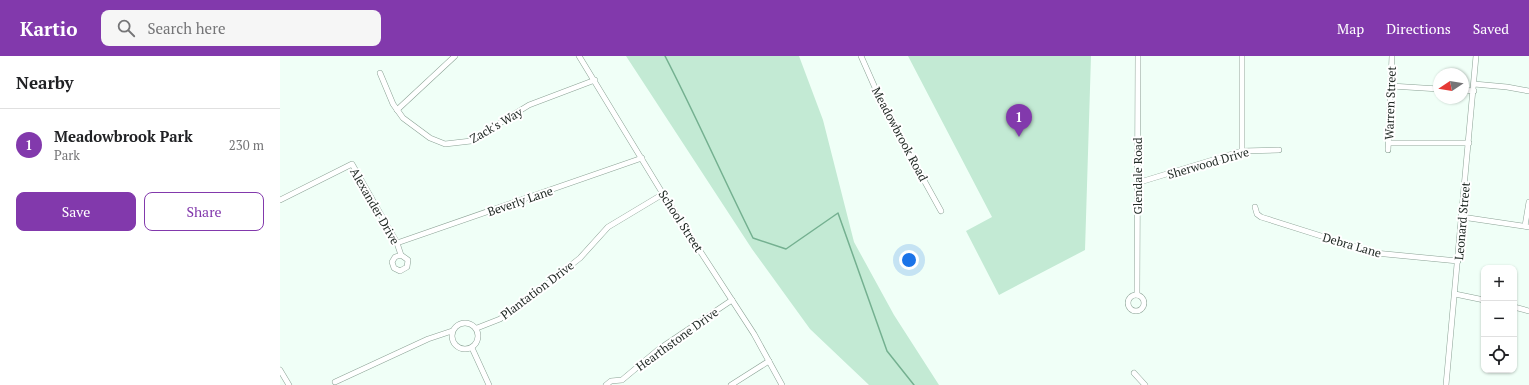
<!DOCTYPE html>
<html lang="en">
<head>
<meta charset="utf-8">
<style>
	:root { --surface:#fff; --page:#f6f6f6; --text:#202124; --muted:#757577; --line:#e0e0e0; --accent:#8239ac }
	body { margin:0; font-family:"PT Serif",serif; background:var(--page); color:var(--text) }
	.controls { position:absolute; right:12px; bottom:12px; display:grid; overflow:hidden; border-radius:8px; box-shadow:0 1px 3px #0004 }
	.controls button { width:36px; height:36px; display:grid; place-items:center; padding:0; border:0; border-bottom:1px solid var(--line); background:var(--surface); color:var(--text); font:20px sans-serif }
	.compass { position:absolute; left:1153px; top:12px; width:36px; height:36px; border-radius:50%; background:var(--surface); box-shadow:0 1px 3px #0004; rotate:258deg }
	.you { position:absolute; left:629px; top:204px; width:14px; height:14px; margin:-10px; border:3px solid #fff; border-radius:50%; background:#1a73e8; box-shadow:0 0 0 6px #1a73e833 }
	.badge { display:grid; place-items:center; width:26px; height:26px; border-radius:50%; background:var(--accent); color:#fff; font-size:13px; font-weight:700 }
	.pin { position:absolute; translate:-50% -33px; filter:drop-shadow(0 1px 2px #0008) }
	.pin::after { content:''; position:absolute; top:21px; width:14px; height:12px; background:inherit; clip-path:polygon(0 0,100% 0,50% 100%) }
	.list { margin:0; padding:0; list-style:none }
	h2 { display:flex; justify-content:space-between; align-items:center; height:52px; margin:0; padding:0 16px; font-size:17px }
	h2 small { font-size:13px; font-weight:400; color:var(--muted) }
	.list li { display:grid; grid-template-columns:26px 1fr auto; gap:12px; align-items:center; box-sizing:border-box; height:72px; padding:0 16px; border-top:1px solid var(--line) }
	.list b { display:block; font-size:15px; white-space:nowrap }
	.list p { margin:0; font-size:13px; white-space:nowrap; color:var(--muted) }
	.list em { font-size:13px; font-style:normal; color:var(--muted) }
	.actions { display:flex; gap:8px; padding:12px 16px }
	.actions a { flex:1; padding:9px 0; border:1px solid var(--accent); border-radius:8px; text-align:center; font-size:14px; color:var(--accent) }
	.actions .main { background:var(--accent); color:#fff }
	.icon { flex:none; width:22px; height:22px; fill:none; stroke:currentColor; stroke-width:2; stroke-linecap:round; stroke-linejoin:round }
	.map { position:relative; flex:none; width:1249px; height:329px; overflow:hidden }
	header { display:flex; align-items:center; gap:24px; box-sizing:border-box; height:56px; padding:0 20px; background:var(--accent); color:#fff }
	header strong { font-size:19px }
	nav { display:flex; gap:22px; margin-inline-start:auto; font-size:14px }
	.search { width:280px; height:36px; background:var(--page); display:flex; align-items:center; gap:10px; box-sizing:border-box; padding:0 14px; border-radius:8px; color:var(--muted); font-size:15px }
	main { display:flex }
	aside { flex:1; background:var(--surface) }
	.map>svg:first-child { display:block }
	.green { fill:#c3ead4 }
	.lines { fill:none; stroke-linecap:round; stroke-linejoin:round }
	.stream { stroke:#74b090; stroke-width:1.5 }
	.minor-casing { stroke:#8ba295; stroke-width:6 }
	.minor { stroke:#fff; stroke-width:5 }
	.labels { text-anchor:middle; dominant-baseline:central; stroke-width:4; stroke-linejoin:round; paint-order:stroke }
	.street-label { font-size:12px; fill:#222b26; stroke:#fff }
</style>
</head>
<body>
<header>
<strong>Kartio</strong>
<div class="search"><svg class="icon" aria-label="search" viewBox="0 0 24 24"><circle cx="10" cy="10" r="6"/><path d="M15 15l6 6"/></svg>Search here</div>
<nav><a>Map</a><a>Directions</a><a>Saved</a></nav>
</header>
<main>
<aside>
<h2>Nearby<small></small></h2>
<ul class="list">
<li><span class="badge">1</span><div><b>Meadowbrook Park</b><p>Park</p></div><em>230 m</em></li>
</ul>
<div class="actions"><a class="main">Save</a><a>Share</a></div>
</aside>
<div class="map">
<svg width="1249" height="329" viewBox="0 0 1249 329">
	<rect width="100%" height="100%" fill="#f0fff7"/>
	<g class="green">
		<path d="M346,0h173l24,64 31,122 40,73 45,70h-70l-59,-56 -58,-80z"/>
		<path d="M628,0h183l-6,194 -86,45 -33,-64 26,-14z"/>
	</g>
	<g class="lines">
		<path class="stream" d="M385,0c31,60 58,122 88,182l33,11 52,-36 49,138 27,34"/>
		<g class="minor-casing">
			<g id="minor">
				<path d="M299,0l84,138 91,140 28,51"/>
				<path d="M581,0l23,52 57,103"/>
				<path d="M100,17l13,31 10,14 27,20 15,6 26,-3 58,-36 66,-25"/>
				<path d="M1194,28l33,3 22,4"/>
				<path d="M1111,30l48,3"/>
				<path d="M1183,34l11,1"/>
				<path d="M117,54l58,-54"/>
				<path d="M1109,87h80"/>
				<path d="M1108,94l4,-94"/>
				<path d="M962,95v-95"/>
				<path d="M857,127l105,-32 37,-1"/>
				<path d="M0,144l72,-36 45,79 4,12 7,5 -1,7 -7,4 -6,-3 -2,-6 3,-5 6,-2"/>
				<path d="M975,151l2,7 4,3 114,36 83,8"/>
				<path d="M1182,161l67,10"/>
				<path d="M1245,170l4,-24"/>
				<path d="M117,187l245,-85"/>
				<path d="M1175,238l29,6"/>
				<circle cx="856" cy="247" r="8"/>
				<path d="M857,239l1,-239"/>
				<path d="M1234,251l15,4"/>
				<circle cx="185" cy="280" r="13"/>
				<path d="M197,272l23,-9 23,-16 57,-45 28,-31 55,-33"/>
				<path d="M192,292l17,37"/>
				<path d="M0,314l9,15"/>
				<path d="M854,317l11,12"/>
				<path d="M55,326l93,-43 24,-8"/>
				<path d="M326,329l5,-4 11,-1 37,-31 73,-49"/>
				<path d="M451,329l38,-24"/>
				<path d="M1166,329l30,-329"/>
			</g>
		</g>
		<use href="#minor" class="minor"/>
	</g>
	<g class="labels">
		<g class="street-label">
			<text transform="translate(1110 47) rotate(-88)">Warren Street</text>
			<text transform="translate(216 69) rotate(-30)">Zack's Way</text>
			<text transform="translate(620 78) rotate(62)">Meadowbrook Road</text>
			<text transform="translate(928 107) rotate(-16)">Sherwood Drive</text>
			<text transform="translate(857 120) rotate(-90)">Glendale Road</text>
			<text transform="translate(240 145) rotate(-19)">Beverly Lane</text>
			<text transform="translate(95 150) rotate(60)">Alexander Drive</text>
			<text transform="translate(401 165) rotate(57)">School Street</text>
			<text transform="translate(1182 165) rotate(-85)">Leonard Street</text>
			<text transform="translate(1072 189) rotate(16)">Debra Lane</text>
			<text transform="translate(257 234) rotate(-37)">Plantation Drive</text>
			<text transform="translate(397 283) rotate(-36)">Hearthstone Drive</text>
		</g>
	</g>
</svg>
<div class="controls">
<button>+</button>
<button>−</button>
<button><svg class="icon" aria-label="locate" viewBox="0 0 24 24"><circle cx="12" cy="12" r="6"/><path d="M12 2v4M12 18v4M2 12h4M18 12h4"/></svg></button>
</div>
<svg class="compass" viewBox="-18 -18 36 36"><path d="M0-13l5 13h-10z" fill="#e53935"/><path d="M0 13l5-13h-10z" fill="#757577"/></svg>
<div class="you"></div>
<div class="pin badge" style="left:739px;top:81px">1</div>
</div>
</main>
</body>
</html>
